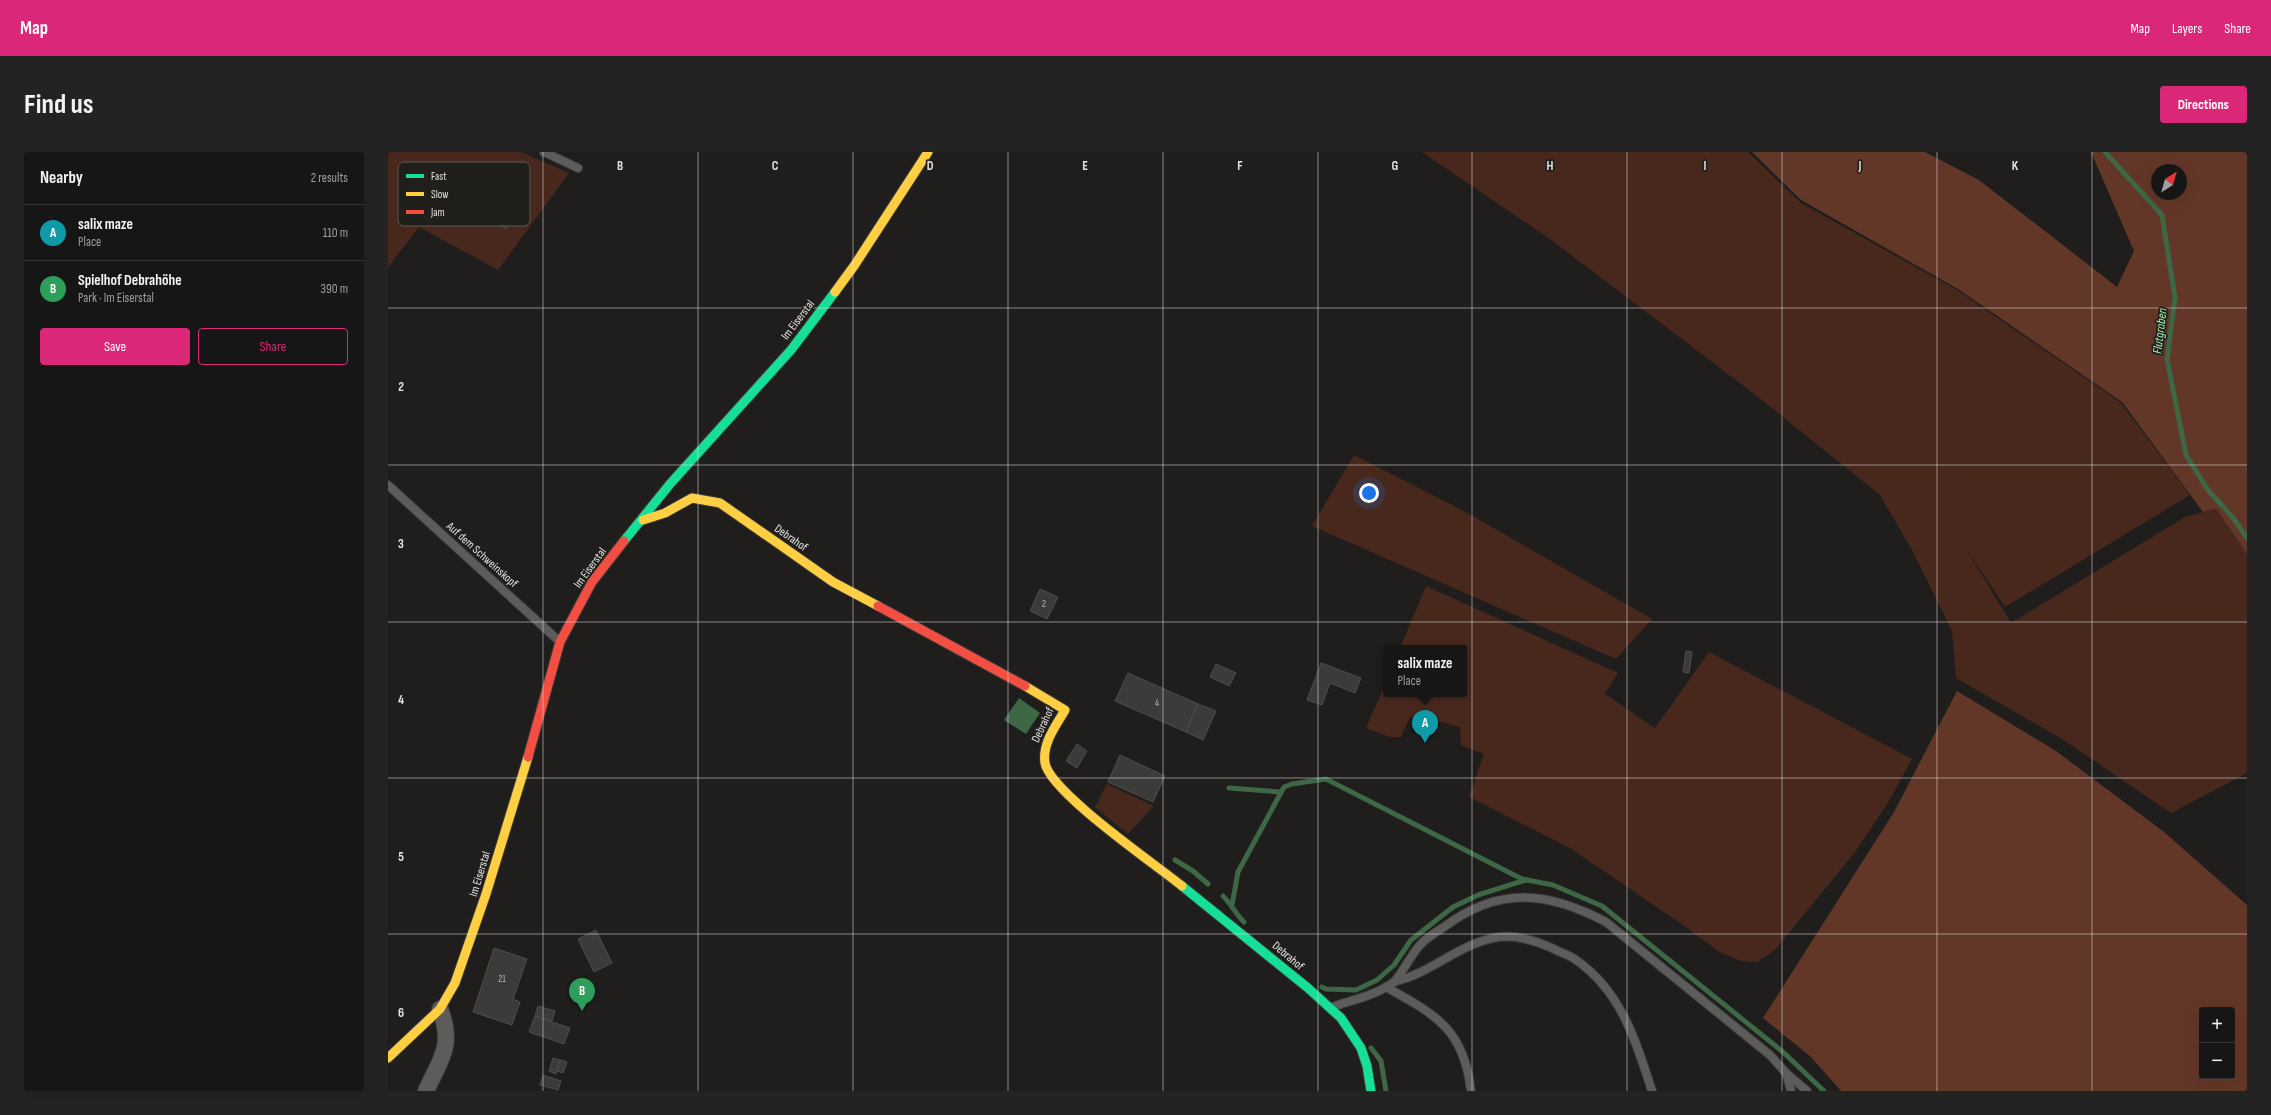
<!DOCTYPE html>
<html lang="en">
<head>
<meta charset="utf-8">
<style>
	:root { --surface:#171616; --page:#242323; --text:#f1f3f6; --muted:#9e9fa1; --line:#363535; --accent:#db2777 }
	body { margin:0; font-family:"Sofia Sans Condensed",sans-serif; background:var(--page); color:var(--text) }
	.controls { position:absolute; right:12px; bottom:12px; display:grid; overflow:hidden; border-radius:4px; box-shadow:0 4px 16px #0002 }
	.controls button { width:36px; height:36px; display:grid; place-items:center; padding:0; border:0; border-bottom:1px solid var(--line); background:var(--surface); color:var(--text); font:20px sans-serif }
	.compass { position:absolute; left:1763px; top:12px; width:36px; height:36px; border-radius:50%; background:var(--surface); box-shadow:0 4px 16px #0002; rotate:37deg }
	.you { position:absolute; left:981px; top:341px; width:14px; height:14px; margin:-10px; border:3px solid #fff; border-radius:50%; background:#1a73e8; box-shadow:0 0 0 6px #1a73e833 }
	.badge { display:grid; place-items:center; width:26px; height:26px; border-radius:50%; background:var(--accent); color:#fff; font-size:13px; font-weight:700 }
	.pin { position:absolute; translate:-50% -33px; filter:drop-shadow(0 1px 2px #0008) }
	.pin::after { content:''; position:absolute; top:21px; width:14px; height:12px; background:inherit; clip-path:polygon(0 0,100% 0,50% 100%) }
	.popup { position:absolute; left:995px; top:493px; width:84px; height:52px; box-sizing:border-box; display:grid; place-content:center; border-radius:4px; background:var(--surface); filter:drop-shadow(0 1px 3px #0005); font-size:13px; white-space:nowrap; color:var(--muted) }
	.popup b { font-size:15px; color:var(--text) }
	.popup::after { content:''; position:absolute; left:50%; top:100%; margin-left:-8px; border:8px solid transparent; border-top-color:var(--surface) }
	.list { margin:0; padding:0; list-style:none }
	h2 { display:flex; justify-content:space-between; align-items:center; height:52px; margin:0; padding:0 16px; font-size:17px }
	h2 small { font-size:13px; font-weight:400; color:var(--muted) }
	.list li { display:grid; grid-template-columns:26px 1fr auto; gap:12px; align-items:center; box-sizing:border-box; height:56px; padding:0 16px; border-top:1px solid var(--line) }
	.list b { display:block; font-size:15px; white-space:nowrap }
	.list p { margin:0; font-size:13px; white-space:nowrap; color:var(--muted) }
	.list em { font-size:13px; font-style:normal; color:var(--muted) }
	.actions { display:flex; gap:8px; padding:12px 16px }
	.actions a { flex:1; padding:9px 0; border:1px solid var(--accent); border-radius:4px; text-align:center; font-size:14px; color:var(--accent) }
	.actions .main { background:var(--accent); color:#fff }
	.map { position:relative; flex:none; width:1859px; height:939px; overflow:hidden; border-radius:4px }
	header { display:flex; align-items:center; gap:24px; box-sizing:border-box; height:56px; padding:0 20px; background:var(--accent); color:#fff }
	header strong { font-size:19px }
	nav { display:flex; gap:22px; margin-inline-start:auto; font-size:14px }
	.intro { display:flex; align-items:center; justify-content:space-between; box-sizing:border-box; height:96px; padding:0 24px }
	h1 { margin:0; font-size:28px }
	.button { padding:10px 18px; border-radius:4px; background:var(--accent); color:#fff; font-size:14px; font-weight:700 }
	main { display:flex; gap:24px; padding:0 24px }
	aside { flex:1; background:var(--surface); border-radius:4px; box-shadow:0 4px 16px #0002 }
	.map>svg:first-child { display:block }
	.green { fill:#48281d }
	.forest { fill:#633727; fill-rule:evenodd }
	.water { fill:#3d6745 }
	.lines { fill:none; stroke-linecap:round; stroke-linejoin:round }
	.stream { stroke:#3d6745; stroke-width:5 }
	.building { fill:#3b3b3a; stroke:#4e4d4c }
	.lane-casing { stroke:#3a3938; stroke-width:10 }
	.street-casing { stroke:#3a3938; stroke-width:18 }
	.fast-casing { stroke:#3a3938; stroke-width:11 }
	.slow-casing { stroke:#3a3938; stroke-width:11 }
	.jam-casing { stroke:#3a3938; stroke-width:11 }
	.lane { stroke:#5c5c5b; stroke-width:8 }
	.street { stroke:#5c5c5b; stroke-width:16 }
	.fast { stroke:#16e098; stroke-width:9 }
	.slow { stroke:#ffcf43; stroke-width:9 }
	.jam { stroke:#f24e42; stroke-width:9 }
	.grid { fill:none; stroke:#e2e2e0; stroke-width:1; stroke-opacity:0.55 }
	.labels { text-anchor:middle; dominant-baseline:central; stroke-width:3.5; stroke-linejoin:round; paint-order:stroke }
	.number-label { font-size:10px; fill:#b8b8b6 }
	.street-label { font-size:12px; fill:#e2e2e0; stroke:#201f1c }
	.water-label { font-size:13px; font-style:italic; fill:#a8efb3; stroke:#201f1c }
	.key { fill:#201f1c; stroke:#5a5a57; stroke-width:1 }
	.key-label { font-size:11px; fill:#e2e2e0 }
	.grid-label { font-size:13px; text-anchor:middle; font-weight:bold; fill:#e2e2e0; stroke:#201f1c; stroke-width:3.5; stroke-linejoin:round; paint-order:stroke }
</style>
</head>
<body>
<header>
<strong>Map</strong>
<nav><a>Map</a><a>Layers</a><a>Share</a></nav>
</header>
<div class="intro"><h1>Find us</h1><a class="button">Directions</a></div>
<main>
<aside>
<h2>Nearby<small>2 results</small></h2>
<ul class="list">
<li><span class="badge" style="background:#0f9aa8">A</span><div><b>salix maze</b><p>Place</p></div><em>110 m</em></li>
<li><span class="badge" style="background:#2e9e5b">B</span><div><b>Spielhof Debrahöhe</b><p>Park · Im Eiserstal</p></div><em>390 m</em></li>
</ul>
<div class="actions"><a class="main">Save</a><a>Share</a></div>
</aside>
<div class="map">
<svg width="1859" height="939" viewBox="0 0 1859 939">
	<rect width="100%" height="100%" fill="#1f1e1d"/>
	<g class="green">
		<path d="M0,0h133l48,21 -71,97 -79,-43 -31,40z"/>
		<path d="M1034,0h326l53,51 156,87 163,112 70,93 -185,112 -42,-63 48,79 174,-106 31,-8 31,45v219l-76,40 -109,-74 -106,-61 -4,-47 -40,-81 -32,-55 -123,-99 -207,-157z"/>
		<path d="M966,303l110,56 188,108 -36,40 -304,-133z"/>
		<path d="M1038,434l192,87 -13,21 50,34 54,-76 203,107 -23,42 -33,50 -81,99 -18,12 -16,-1 -23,-10 -32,-24 -116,-79 -101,-51 15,-43 -23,-9 -1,-18 -31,-8 -19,-2 -9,20h-11l-24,-9 20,-46v12h78v-46h-64z"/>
		<path d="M719,632l47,22 -26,28 -33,-27z"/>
	</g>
	<g class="forest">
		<path d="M1364,0h173l54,28 138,107 17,-36 -43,-99h156v402l-31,-45 -13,3 -81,-110 -164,-113 -157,-89zM1769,18h24v24h-24z"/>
		<path d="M1569,539l99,60 108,81 83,73v186h-406l-30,-34 -48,-39 131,-206zM1814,858h30v66h-30z"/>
	</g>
	<path class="water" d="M631,546l21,15 -14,21 -22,-14z"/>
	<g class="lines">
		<g class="stream">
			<path d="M1717,0l57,63 13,83 -8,61 19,96 22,35 26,29 13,19"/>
			<path d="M841,636l52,4"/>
			<path d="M787,708l18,11 15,13"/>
			<path d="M835,744c9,9 12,17 21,26"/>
			<path d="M844,753l6,-33 46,-85 8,-3 34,-5 196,100 31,6 49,21 181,146 41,39"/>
			<path d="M934,835l4,2 30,1 21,-10 17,-15 17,-25 42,-33 25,-12 48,-15"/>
			<path d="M983,896l10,13 5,30"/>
		</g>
	</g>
	<g class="building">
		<path d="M108,55l17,12 -7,10 -17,-12z"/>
		<path d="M652,437l18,8 -11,22 -17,-8z"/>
		<path d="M1298,499l6,1 -3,21 -6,-1z"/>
		<path d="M933,511l40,15 -6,15 -25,-10 -8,22 -15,-5z"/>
		<path d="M828,512l20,9 -7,13 -19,-9z"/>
		<path d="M740,521l70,31 -12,28 -71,-31z"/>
		<path d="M810,552l18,7 -13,29 -17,-8z"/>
		<path d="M689,592l10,7 -10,17 -11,-7z"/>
		<path d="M732,603l45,21 -12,26 -45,-20z"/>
		<path d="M208,778l16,33 -18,9 -16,-33z"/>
		<path d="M106,796l33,11 -14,40 7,3 -8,23 -39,-13z"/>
		<path d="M150,854l17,5 -3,10 -17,-5z"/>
		<path d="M147,864l35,12 -6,16 -35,-12z"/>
		<path d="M165,906l7,2 -4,14 -7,-3z"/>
		<path d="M172,908l7,2 -4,11 -6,-2z"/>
		<path d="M155,923l18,6 -3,9 -18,-5z"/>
	</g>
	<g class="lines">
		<g class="lane-casing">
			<g id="lane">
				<path d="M156,0l34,16"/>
				<path d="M0,333l171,156"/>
				<path d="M1008,829c36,-8 65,-39 103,-44 19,-2 38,4 55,12 7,4 16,6 22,11 45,31 60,81 76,131"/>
				<path d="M998,835c50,28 78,42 85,104"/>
				<path d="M944,855c20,-7 45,-12 62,-25 6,-5 18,-29 26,-37 6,-7 16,-13 24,-18 55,-41 103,-36 162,-5l164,133 16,18 21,18"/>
				<path d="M1398,921l5,18"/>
			</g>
		</g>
		<g class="street-casing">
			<path id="street" d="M38,939c15,-33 28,-45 14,-82"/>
		</g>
		<g class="fast-casing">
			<g id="fast">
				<path d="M236,389l46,-57 121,-134 44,-58"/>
				<path d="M794,734l126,102 33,30 20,30 6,18 4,25"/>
			</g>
		</g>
		<g class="slow-casing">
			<g id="slow">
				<path d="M447,140l19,-26 74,-114"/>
				<path d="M255,368l22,-7 27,-15 28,5 113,79 45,24"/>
				<path d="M637,534l40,24c-9,16 -23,33 -20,53 5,29 110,101 137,123"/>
				<path d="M0,906l52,-49 15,-26 31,-89 42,-137"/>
			</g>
		</g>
		<g class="jam-casing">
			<g id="jam">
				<path d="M490,454l147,80"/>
				<path d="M140,605l32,-115 32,-60 32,-41"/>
			</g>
		</g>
		<use href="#lane" class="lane"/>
		<use href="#street" class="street"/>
		<use href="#fast" class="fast"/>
		<use href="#slow" class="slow"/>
		<use href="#jam" class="jam"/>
	</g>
	<path class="grid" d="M155,0v939M310,0v939M465,0v939M620,0v939M775,0v939M930,0v939M1084,0v939M1239,0v939M1394,0v939M1549,0v939M1704,0v939M0,156h1859M0,313h1859M0,470h1859M0,626h1859M0,782h1859"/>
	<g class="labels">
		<g class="number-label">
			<text x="656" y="452">2</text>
			<text x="769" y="551">4</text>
			<text x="114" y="827">21</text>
		</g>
		<g class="street-label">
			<text transform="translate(410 168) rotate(-53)">Im Eiserstal</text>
			<text transform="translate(403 386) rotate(35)">Debrahof</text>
			<text transform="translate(94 403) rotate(42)">Auf dem Schweinskopf</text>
			<text transform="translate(202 416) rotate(-54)">Im Eiserstal</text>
			<text transform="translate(655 573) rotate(-65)">Debrahof</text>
			<text transform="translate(92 722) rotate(-73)">Im Eiserstal</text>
			<text transform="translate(900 804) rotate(40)">Debrahof</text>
		</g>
		<g class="water-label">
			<text transform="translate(1772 179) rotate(-83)">Flutgraben</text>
		</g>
	</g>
	<rect x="10" y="10" width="132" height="64" rx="6" class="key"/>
	<rect x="18" y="22" width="18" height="4" fill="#16e098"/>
	<rect x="18" y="40" width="18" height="4" fill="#ffcf43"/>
	<rect x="18" y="58" width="18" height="4" fill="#f24e42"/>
	<g class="key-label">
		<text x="43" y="28">Fast</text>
		<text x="43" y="46">Slow</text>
		<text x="43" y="64">Jam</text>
	</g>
	<g class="grid-label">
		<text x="232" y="18">B</text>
		<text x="387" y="18">C</text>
		<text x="542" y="18">D</text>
		<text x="697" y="18">E</text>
		<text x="852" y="18">F</text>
		<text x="1007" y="18">G</text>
		<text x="1162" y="18">H</text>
		<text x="1317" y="18">I</text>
		<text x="1472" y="18">J</text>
		<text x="1627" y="18">K</text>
		<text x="13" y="239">2</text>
		<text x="13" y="396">3</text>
		<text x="13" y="552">4</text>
		<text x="13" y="709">5</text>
		<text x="13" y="865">6</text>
	</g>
</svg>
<div class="controls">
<button>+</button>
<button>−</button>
</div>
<svg class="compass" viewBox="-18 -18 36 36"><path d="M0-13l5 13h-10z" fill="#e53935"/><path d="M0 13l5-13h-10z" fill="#9e9fa1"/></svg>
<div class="you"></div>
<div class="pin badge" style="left:1037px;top:591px;background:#0f9aa8">A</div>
<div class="popup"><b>salix maze</b>Place</div>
<div class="pin badge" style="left:194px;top:859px;background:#2e9e5b">B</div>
</div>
</main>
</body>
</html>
